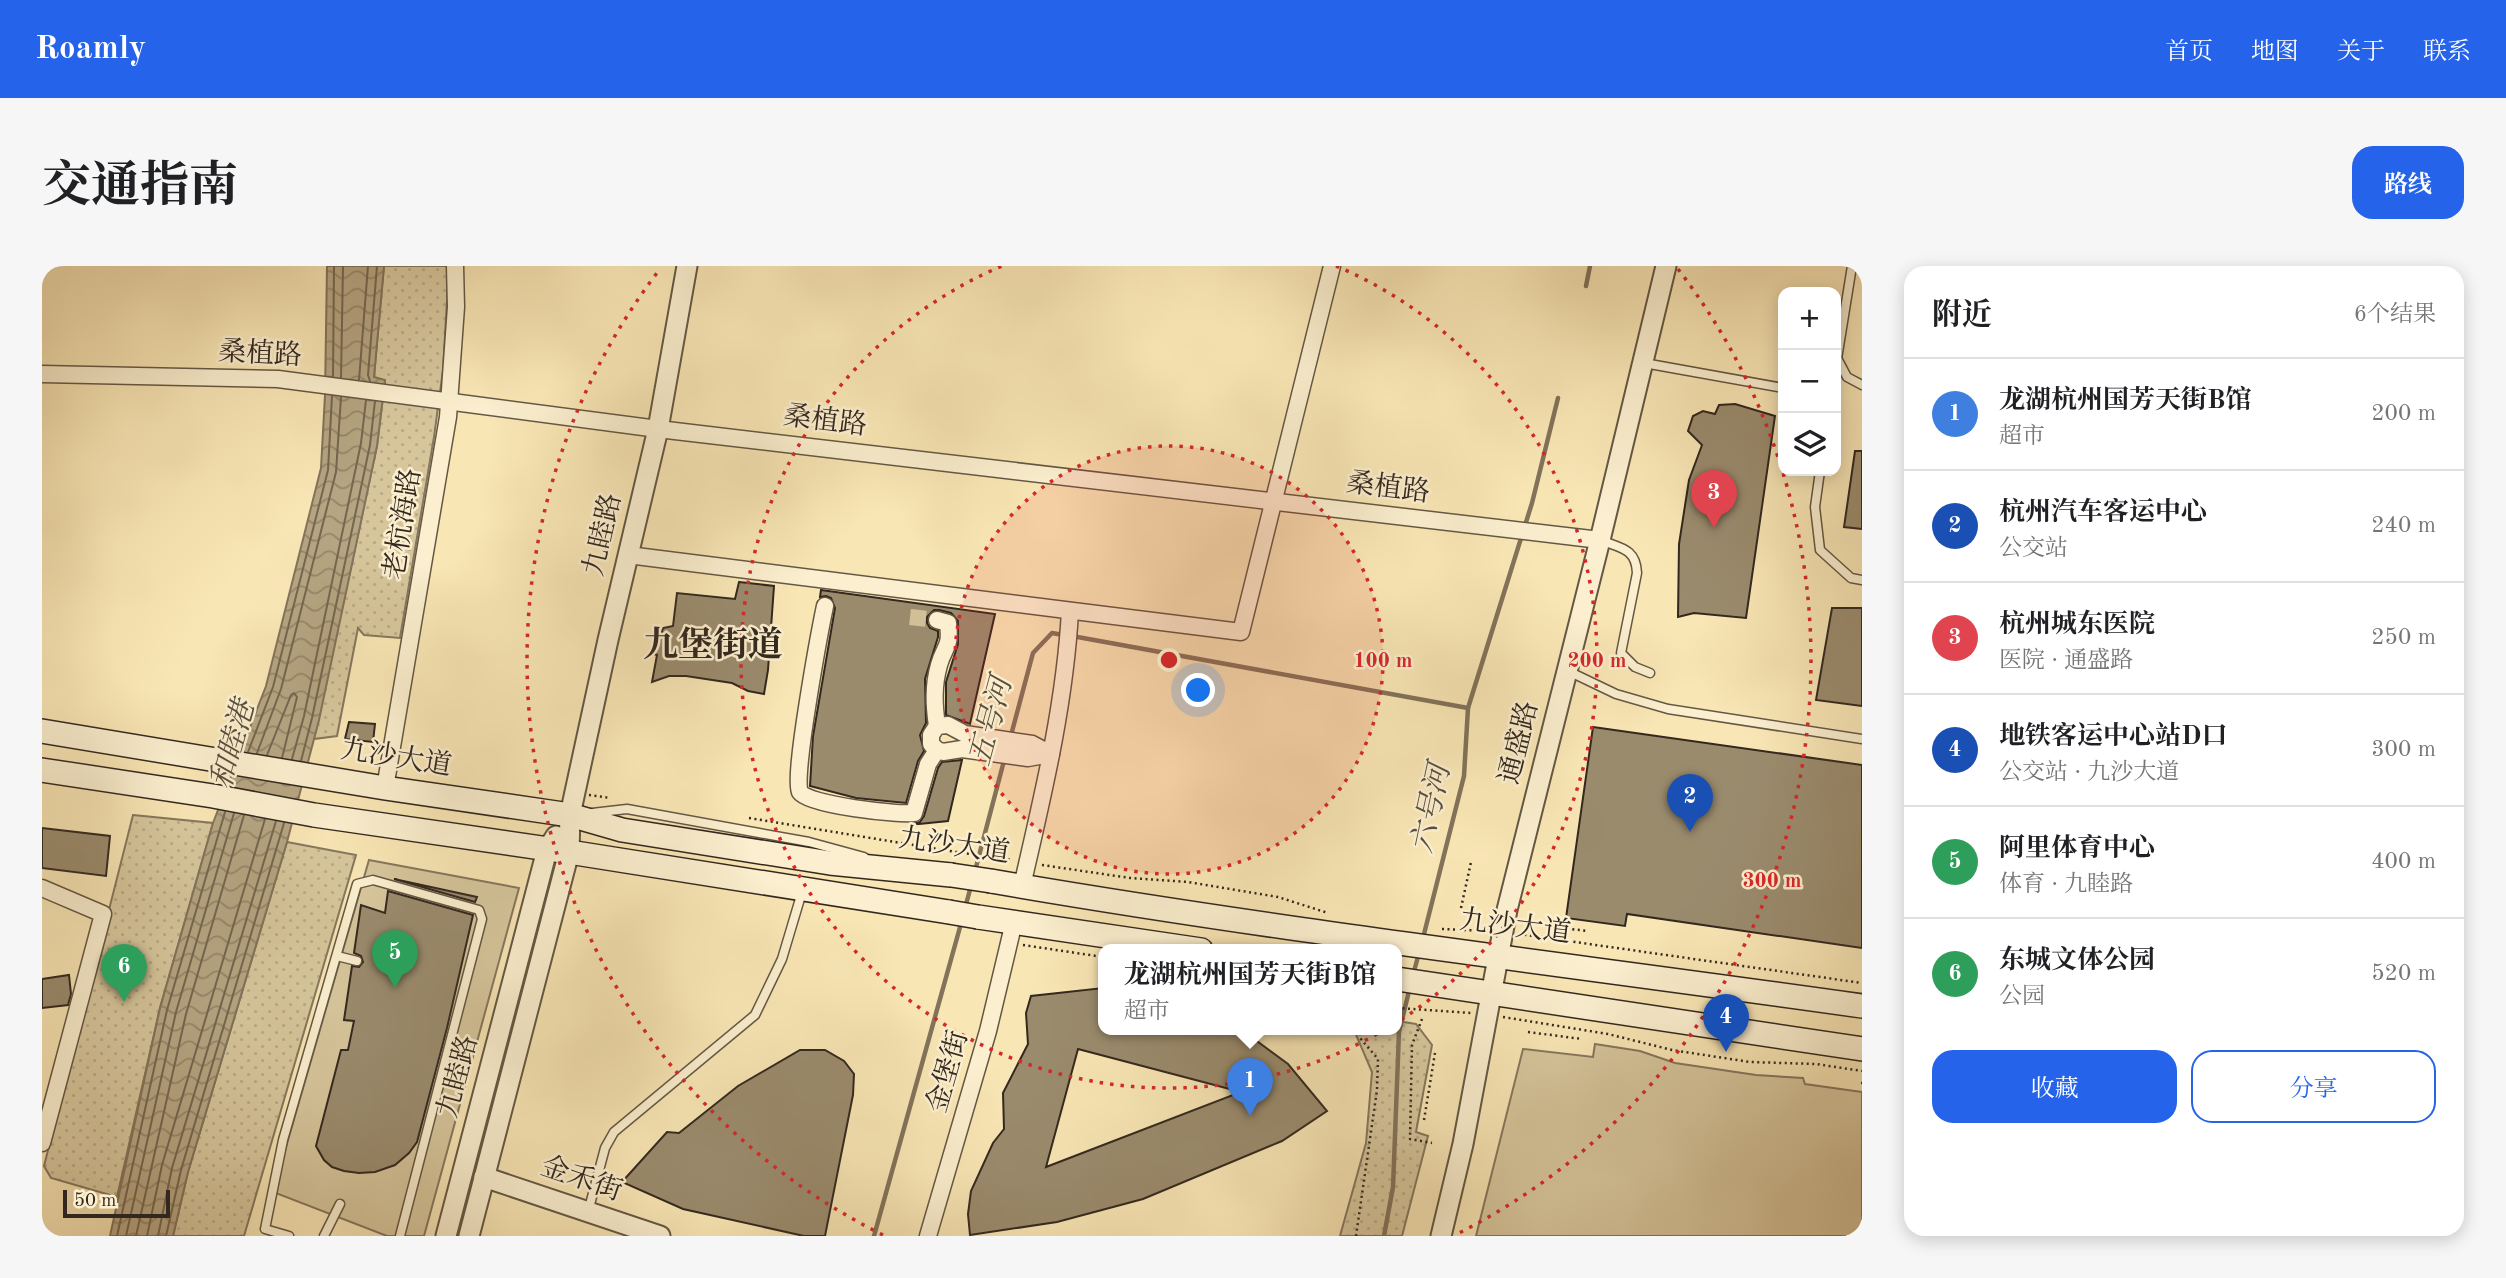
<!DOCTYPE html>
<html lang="zh">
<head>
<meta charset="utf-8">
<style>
	:root { --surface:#fff; --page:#f6f6f6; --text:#202124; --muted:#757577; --line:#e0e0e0; --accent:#2563eb }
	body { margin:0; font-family:"Old Standard TT","Noto Serif SC",serif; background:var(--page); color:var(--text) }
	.controls { position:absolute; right:21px; top:21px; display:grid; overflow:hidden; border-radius:14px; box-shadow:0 4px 18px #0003 }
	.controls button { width:63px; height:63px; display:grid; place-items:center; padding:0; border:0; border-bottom:2px solid var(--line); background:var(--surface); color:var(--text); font:35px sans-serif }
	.scale { position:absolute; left:21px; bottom:18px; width:107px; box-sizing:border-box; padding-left:7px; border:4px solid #33281f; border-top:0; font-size:19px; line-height:24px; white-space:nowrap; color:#33281f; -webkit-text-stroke:5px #fbefcf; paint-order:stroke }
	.you { position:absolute; left:1157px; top:425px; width:24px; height:24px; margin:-18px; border:5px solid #fff; border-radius:50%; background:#1a73e8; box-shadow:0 0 0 10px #1a73e833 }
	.badge { display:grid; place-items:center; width:46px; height:46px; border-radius:50%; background:var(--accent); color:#fff; font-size:23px; font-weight:700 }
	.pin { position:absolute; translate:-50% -58px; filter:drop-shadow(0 2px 4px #0008) }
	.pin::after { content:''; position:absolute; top:37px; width:24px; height:21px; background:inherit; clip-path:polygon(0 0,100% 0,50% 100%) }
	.popup { position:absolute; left:1056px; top:678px; width:304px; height:91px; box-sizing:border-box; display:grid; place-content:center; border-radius:14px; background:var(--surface); filter:drop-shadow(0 2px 5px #0005); font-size:23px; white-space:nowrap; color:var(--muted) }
	.popup b { font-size:26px; color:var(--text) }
	.popup::after { content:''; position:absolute; left:50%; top:100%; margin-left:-14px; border:14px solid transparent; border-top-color:var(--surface) }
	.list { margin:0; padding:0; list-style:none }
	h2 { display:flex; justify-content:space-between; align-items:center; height:91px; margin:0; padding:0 28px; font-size:30px }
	h2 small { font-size:23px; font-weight:400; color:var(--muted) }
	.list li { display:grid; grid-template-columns:46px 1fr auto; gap:21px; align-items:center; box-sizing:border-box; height:112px; padding:0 28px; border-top:2px solid var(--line) }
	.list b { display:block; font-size:26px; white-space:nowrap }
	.list p { margin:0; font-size:23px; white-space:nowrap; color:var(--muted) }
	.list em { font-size:23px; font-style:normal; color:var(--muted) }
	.actions { display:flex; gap:14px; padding:21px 28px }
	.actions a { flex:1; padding:16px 0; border:2px solid var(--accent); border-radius:21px; text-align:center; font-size:24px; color:var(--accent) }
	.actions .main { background:var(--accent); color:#fff }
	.icon { flex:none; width:38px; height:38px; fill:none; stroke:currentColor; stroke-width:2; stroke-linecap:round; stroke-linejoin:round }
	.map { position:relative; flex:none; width:1820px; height:970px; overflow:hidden; border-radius:21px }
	header { display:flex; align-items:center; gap:42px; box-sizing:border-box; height:98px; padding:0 35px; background:var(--accent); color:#fff }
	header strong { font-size:33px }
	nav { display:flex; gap:38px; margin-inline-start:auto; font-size:24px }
	.intro { display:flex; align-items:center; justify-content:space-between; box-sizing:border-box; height:168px; padding:0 42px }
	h1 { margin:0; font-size:49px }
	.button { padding:18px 32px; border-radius:21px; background:var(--accent); color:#fff; font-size:24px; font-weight:700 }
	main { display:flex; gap:42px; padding:0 42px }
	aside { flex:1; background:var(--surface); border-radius:21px; box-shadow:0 4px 18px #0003 }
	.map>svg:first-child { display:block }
	.grass { fill:#d7c69c; stroke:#85775e; stroke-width:2 }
	.park { fill:url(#park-dots); stroke:#85775e; stroke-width:2 }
	.water { fill:url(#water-waves); stroke:#82735a; stroke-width:2 }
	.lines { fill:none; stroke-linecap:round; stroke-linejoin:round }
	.shore { stroke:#746650; stroke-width:2 }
	.stream { stroke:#82735a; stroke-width:4.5 }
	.building { fill:#9a8b6d; stroke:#33281f; stroke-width:2; fill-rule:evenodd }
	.minor-tunnel { stroke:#d1c097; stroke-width:16; stroke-dasharray:16 8; stroke-linecap:butt }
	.service-casing { stroke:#645844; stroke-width:11 }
	.minor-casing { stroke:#645844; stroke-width:19 }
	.tertiary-casing { stroke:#645844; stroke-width:23 }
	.secondary-casing { stroke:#33281f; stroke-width:26 }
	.path { stroke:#33281f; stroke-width:2.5; stroke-dasharray:2 3.5; stroke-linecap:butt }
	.service { stroke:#fbefcf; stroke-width:8 }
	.minor { stroke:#fbefcf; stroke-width:16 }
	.tertiary { stroke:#fbefcf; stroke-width:19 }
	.secondary { stroke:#fbefcf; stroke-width:23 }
	.secondary-bridge-casing { stroke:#33281f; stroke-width:26; stroke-linecap:butt }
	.path-bridge { stroke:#33281f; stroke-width:2.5; stroke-dasharray:2 3.5; stroke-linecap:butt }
	.secondary-bridge { stroke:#fbefcf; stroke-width:23 }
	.ring { fill:none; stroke:#d62828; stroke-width:3.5; stroke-dasharray:3.5 7 }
	.labels { text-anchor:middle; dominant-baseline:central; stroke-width:5; stroke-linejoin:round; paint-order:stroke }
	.street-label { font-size:28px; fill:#33281f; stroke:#fbefcf }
	.water-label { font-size:30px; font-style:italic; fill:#5a4e3d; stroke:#fbefcf }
	.district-label { font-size:35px; font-weight:bold; fill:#33281f; stroke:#fbefcf }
	.centre { fill:#d62828; stroke:#fbefcf; stroke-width:3.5 }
	.ring-label { font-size:21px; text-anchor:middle; font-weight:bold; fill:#d62828; stroke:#fbefcf; stroke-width:5; stroke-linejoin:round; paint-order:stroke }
</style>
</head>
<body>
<header>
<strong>Roamly</strong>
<nav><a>首页</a><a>地图</a><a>关于</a><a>联系</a></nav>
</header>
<div class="intro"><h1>交通指南</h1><a class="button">路线</a></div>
<main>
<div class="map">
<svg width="1820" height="970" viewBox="0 0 1820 970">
	<defs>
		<pattern id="park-dots" width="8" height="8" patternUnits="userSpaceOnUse" patternTransform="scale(1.75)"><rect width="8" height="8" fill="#d7c69c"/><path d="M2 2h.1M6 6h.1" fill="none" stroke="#b9aa86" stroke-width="1.8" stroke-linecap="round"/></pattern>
		<pattern id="water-waves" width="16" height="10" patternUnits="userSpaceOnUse" patternTransform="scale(1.75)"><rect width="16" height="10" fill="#b6a582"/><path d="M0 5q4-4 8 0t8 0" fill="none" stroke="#95866a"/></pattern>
	</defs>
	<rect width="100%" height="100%" fill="#f9e6b5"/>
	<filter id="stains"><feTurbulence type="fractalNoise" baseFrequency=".00286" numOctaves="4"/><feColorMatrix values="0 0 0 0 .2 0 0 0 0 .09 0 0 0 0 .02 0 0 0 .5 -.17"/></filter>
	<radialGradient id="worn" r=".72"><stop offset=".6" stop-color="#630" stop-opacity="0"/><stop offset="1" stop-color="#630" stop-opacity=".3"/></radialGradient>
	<g class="grass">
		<path d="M327,594l150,28 -95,348h-37l-114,-44z"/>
		<path d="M1553,778l45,7 35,12 81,12 47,3 2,6 57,8v144h-386l47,-187 70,8z"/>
	</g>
	<g class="park">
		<path d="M342,0h65l-6,104 -9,67 -34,201 -36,-3 -6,-7 -21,108 -23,3 63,-293 8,-65 -11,-4z"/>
		<path d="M91,549l80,8 -53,185 -43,189 -66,-19 -7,-12z"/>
		<path d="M245,576l69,13 -112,381h-71l15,-64z"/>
		<path d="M1355,755l19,3 16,21 -16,87 12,4 -26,100h-62l26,-93 6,-71 -18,-42h43z"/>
	</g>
	<path class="water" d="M285,0h57l-10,111 11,3 -8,66 -58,274 -32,122 -99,330 -15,64h-63l50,-228 53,-185 53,-137 55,-218 4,-73z"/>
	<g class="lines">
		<g class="shore">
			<path d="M291,110l1,-110"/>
			<path d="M299,112l2,-112"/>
			<path d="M317,114l9,-114"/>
			<path d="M328,115l-2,-6 9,-109"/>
			<path d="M206,486l25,-65 55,-217 4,-74"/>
			<path d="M215,487l24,-64 55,-217 5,-75"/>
			<path d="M225,489l24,-60 3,-2 3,4 -15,61"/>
			<path d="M250,493l12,-43 57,-273 5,-43"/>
			<path d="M259,495l11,-43 58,-273 5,-44"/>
			<path d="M75,970l50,-226 58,-198"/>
			<path d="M84,970l50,-224 58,-199"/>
			<path d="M94,970l50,-222 58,-199"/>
			<path d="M105,970l15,-71 103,-346"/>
			<path d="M116,970l14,-68 104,-347"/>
			<path d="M124,970l15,-66 103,-347"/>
		</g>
		<g class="stream">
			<path d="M1544,20l4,-20"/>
			<path d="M1030,370l396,72"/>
			<path d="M968,473l23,-86 19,-20 11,2"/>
			<path d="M933,605l30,-114"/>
			<path d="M923,642l6,-22"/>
			<path d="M1381,672l41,-162 4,-68 64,-205 26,-105"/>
			<path d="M1371,709l6,-22"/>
			<path d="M832,970l88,-316"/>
			<path d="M1342,970l9,-49 6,-155 11,-45"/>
		</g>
	</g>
	<g class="building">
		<path d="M1693,138l40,12 -29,202 -52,-5 -16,4 1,-73 10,-64 13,-35 -14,-14 5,-15 10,-5 12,3 4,-9z"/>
		<path d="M1813,185h7v78l-18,-2z"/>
		<path d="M697,316l35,4 -6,84 -4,24 -16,-3 -16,-8 -46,-7h-17l-17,6 5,-27 -6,-2 3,-12 5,1 4,-14 10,-2 4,-33 58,6z"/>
		<path d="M779,324l174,24 -25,110 -24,-9v-33l12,-38v-23l-7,-8 -12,-3h-5l-7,7v6l3,5 8,3v6l-13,42 1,44 -6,12 4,16 -6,10 -12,42 -50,-5 -46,-12 3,-50 22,-128 -4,-10 -5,-2 -6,1z"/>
		<path d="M1790,342h30v98l-46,-6z"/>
		<path d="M307,456l26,2 -2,18 -28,-3z"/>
		<path d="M1551,461l269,38v183l-235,-34 -2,12 -59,-8z"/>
		<path d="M920,494l-14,61 -29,3h-6l7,-2 4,-6 14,-48 4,-6z"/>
		<path d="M0,562l68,8 -4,40 -64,-8z"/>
		<path d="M352,613l83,18 -2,5z"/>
		<path d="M346,625l85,24 -26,113 -30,114 -8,11 -14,12 -20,7 -16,1 -15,-2 -12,-4 -8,-7 -8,-14 25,-96h7l6,-29 -10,-1 8,-54 7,1 4,-5 -2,-6 -7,-3 7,-48 24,8z"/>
		<path d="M27,709l2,19 -3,11 -26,3v-29z"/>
		<path d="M1061,722v42h139l46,34 39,47 -45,30 -139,58 -86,23 -87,13 -2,-21 3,-23 22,-48 11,-14 -1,-36 25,-49 -2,-31 5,-17zM1036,783l163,43 -195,75z"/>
		<path d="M758,784h25l19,11 10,13 -1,21 -28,141h-21l-121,-27 -61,-27 45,-50 12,1 59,-47z"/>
	</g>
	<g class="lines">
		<path class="minor-tunnel" d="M868,351l27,3"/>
		<g class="service-casing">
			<g id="service">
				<path d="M1795,92l10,19 15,8"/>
				<path d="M1602,97l139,25"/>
				<path d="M1794,99l16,-99"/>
				<path d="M1778,205l-5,36 5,43 31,28 11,2"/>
				<path d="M1558,274c20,8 36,8 37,33l-16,80 14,14 15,6"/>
				<path d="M1526,405l48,23 52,15 194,30"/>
				<path d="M550,547l35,-4 182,33 55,15"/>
				<path d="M295,690l20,5"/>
				<path d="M546,946l17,-64 9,-16 141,-117 27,-56 20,-67"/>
				<path d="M247,970l-24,-7 18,-89 74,-256 16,-4 106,30 3,9 -82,317"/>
				<path d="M282,970l16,-32"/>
			</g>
		</g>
		<g class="minor-casing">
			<g id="minor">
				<path d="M0,108l236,5 380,50 942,111"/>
				<path d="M586,289l613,77 91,-366"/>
				<path d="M783,340c-5,24 -33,174 -25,186 8,13 98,23 114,21l14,-49 9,-14"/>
				<path d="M895,354l11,3c3,26 -3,21 -9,42 -6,21 -5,40 -2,61"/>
				<path d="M906,459l17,9 67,10 19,10 -23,4 -66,-9 -19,3 -6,-2 -6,-6v-9l6,-9z"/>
				<path d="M343,522l63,-371 8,-110 -1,-41"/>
				<path d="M980,620c21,-91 43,-182 48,-275"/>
				<path d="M0,622l61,26 -61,229"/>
				<path d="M886,970l60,-205 26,-109"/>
			</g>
		</g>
		<g class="tertiary-casing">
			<g id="tertiary">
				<path d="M442,911l176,59"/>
				<path d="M404,970l101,-386 9,-14"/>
				<path d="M427,970l100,-384 1,-37 38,-175 50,-211 29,-163"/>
				<path d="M1399,970l22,-92 44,-234 93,-370 66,-274"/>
			</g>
		</g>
		<g class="secondary-casing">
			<g id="secondary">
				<path d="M0,465l343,57 185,27 52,15 208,33 121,12"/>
				<path d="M0,504l171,26 101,19 255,37 380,60"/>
				<path d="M949,615c289,50 581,84 871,125"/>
				<path d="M936,651l223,33"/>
				<path d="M1355,713l465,70"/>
			</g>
		</g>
		<g class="path">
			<path d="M547,529l21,3"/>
			<path d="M707,552l207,34"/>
			<path d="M955,592l15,2"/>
			<path d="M1000,599l88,13 58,4 90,15 50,16"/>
			<path d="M1419,642l10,-46"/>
			<path d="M1503,660l43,5"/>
			<path d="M1400,663l46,2"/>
			<path d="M1477,668l343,49"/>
			<path d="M981,679l80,12"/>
			<path d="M1355,742l75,5"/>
			<path d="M1461,751l105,17 64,16 78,12 66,2 46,7"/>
			<path d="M1380,753l-10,26 -2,94 22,4"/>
			<path d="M1486,766l54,7"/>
			<path d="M1819,817h1"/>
			<path d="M1382,854l11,-67"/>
			<path d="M1314,970l21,-146 1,-31 -18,-21v-8"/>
		</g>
		<use href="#service" class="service"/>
		<use href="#minor" class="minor"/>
		<use href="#tertiary" class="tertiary"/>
		<use href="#secondary" class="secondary"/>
		<g class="secondary-bridge-casing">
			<g id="secondary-bridge">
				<path d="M909,609l40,6"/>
				<path d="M907,646l29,5"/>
			</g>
		</g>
		<path class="path-bridge" d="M914,586l41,6"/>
		<use href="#secondary-bridge" class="secondary-bridge"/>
	</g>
	<circle cx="1127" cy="394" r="214" fill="#d62828" fill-opacity=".12"/>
	<g class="ring">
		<circle cx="1127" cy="394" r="214"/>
		<path d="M1294 0A428 428 0 1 1 960 0"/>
		<path d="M841 969A642 642 0 0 1 618 3M1636 3A642 642 0 0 1 1413 969"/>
	</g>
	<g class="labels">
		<g class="street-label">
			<text transform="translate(218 89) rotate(3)">桑植路</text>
			<text transform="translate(783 156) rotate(7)">桑植路</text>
			<text transform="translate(1346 223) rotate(7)">桑植路</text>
			<text transform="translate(362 258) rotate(-81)">老杭海路</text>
			<text transform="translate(562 269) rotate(-77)">九睦路</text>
			<text transform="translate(1478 477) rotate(-76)">通盛路</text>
			<text transform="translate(354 493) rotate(9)">九沙大道</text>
			<text transform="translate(912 581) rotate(8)">九沙大道</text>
			<text transform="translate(1473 662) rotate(7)">九沙大道</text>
			<text transform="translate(907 806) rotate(-74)">金堡街</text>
			<text transform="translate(417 811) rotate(-75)">九睦路</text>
			<text transform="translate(539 914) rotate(19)">金禾街</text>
		</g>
		<g class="water-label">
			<text transform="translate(950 456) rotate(-75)">五号河</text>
			<text transform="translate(192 479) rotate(-74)">和睦港</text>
			<text transform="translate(1390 543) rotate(-78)">六号河</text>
		</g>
		<g class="district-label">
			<text x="671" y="380">九堡街道</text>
		</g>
	</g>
	<circle cx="1127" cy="394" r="10" class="centre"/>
	<g class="ring-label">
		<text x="1341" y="401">100 m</text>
		<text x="1555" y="401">200 m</text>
		<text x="1730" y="621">300 m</text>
	</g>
	<rect width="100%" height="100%" filter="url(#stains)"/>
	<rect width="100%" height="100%" fill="url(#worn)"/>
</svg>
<div class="controls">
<button>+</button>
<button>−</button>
<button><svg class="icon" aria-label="layers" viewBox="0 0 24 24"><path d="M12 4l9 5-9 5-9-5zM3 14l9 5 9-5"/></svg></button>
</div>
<div class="scale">50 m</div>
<div class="you"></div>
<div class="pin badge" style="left:1208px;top:850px;background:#3f7fe0">1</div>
<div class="popup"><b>龙湖杭州国芳天街B馆</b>超市</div>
<div class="pin badge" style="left:1648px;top:566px;background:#1a4fb4">2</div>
<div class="pin badge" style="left:1672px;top:262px;background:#e0444e">3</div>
<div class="pin badge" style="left:1684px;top:786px;background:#1a4fb4">4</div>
<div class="pin badge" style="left:353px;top:722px;background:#2e9e5b">5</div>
<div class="pin badge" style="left:82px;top:736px;background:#2e9e5b">6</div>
</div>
<aside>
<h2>附近<small>6个结果</small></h2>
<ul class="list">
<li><span class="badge" style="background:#3f7fe0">1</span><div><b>龙湖杭州国芳天街B馆</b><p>超市</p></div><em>200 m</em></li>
<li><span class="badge" style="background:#1a4fb4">2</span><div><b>杭州汽车客运中心</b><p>公交站</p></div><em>240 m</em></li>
<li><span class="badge" style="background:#e0444e">3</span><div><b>杭州城东医院</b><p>医院 · 通盛路</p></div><em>250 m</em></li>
<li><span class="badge" style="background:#1a4fb4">4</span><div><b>地铁客运中心站D口</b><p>公交站 · 九沙大道</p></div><em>300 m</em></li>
<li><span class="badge" style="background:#2e9e5b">5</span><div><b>阿里体育中心</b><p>体育 · 九睦路</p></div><em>400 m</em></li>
<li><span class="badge" style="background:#2e9e5b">6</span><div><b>东城文体公园</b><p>公园</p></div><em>520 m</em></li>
</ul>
<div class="actions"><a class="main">收藏</a><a>分享</a></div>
</aside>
</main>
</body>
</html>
